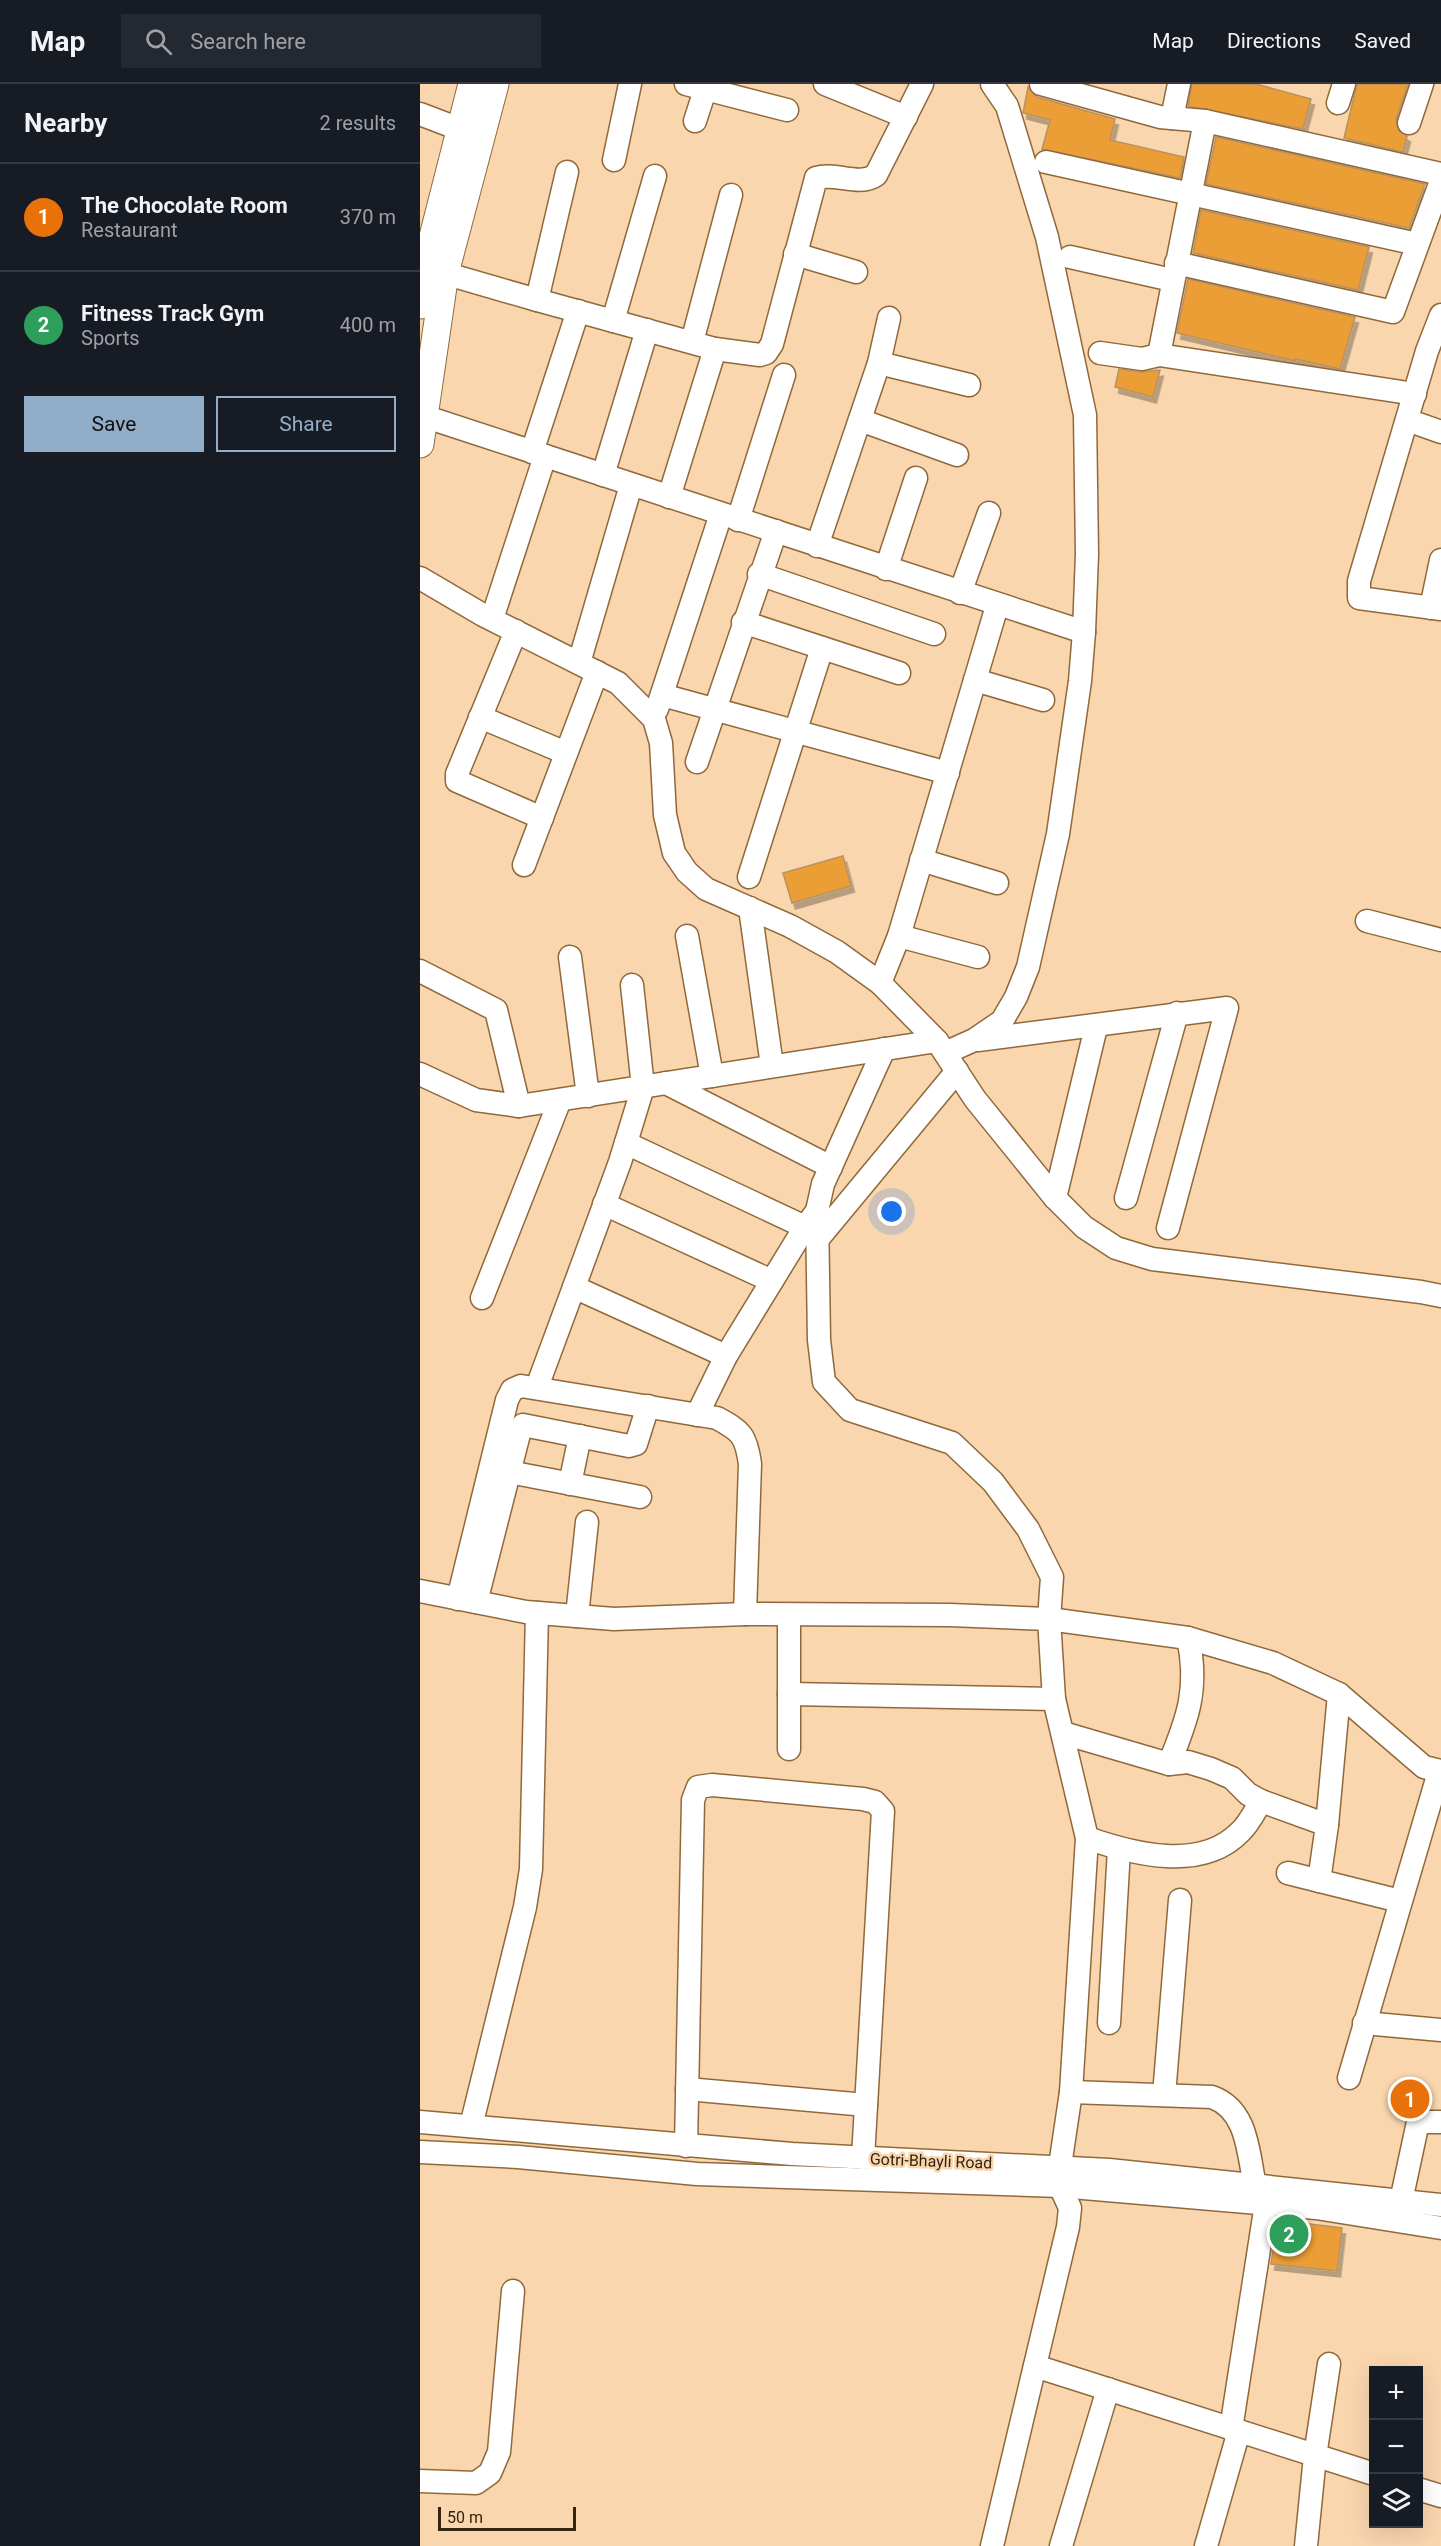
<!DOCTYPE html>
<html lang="en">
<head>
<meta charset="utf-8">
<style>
	:root { --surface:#171b24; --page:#242831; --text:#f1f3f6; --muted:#9ea1a6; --line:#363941; --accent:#92adc8 }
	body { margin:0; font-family:Roboto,sans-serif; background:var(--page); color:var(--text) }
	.controls { position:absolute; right:18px; bottom:18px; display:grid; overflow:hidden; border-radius:0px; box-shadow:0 6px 24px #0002 }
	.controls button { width:54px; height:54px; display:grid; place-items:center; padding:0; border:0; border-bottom:2px solid var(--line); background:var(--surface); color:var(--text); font:30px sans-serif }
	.scale { position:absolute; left:18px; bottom:15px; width:138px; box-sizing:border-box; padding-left:6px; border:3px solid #34230f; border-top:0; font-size:16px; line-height:21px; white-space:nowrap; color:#34230f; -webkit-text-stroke:4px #f9d6ae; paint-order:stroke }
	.you { position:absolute; left:472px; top:1128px; width:21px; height:21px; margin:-15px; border:4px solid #fff; border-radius:50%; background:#1a73e8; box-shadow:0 0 0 9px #1a73e833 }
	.badge { display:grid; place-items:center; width:39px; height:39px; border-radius:50%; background:var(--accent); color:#fff; font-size:20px; font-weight:700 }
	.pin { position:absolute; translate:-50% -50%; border:3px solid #fff; box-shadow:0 2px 6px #0006 }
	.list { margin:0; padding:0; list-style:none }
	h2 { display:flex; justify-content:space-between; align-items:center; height:78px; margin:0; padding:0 24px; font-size:26px }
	h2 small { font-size:20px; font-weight:400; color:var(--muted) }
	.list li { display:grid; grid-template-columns:39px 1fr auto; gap:18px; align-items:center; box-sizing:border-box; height:108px; padding:0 24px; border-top:2px solid var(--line) }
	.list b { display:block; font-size:22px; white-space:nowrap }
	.list p { margin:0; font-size:20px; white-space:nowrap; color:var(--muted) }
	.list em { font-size:20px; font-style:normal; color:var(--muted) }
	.actions { display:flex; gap:12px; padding:18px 24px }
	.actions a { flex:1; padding:14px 0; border:2px solid var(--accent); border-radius:0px; text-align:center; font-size:21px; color:var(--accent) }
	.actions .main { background:var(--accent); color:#111 }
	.icon { flex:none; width:33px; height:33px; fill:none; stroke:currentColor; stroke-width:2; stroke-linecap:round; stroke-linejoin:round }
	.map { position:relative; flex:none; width:1021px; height:2462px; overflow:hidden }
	header { display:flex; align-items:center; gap:36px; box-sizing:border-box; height:84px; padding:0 30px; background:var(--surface); border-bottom:2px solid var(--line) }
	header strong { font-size:28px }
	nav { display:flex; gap:33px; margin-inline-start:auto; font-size:21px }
	.search { width:420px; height:54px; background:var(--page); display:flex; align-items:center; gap:15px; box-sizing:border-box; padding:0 21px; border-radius:0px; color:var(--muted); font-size:22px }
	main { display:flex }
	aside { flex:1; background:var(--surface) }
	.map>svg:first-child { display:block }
	.building { fill:#ea9e36; stroke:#ba9161; stroke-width:1.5; filter:url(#shadow) }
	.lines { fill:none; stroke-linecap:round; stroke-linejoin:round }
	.minor-casing { stroke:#90693a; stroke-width:25 }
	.major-casing { stroke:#90693a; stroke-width:29 }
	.minor { stroke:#fff; stroke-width:22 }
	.major { stroke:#fff; stroke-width:27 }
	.labels { text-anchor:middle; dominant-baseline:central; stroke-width:5; stroke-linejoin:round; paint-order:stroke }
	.street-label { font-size:16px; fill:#34230f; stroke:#f9d6ae }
</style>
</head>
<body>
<header>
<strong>Map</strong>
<div class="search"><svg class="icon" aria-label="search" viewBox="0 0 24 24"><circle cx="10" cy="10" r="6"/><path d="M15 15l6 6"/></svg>Search here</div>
<nav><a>Map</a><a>Directions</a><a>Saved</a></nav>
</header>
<main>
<aside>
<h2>Nearby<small>2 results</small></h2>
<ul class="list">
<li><span class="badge" style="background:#e8710a">1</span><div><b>The Chocolate Room</b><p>Restaurant</p></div><em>370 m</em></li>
<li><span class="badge" style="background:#2e9e5b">2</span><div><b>Fitness Track Gym</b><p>Sports</p></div><em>400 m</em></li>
</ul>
<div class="actions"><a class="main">Save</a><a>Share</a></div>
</aside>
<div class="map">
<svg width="1021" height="2462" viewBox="0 0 1021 2462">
	<defs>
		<filter id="shadow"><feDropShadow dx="3.5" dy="6" stdDeviation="0" flood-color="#0004"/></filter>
	</defs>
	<rect width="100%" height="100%" fill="#f9d6ae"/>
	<g class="building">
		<path d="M772,0h64l55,15 -8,30 -115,-23z"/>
		<path d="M937,0h51l-12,35 3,12 8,5 -4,16 -59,-14z"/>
		<path d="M608,3l9,10 78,22 -5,21 74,17 -4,21 -138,-29 8,-29 -27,-7z"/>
		<path d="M796,53l209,47 -16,44 -203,-44z"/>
		<path d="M781,126l168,37 -11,43 -165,-37z"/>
		<path d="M768,195l167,38 -15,52 -45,-10v2l-118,-28z"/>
		<path d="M699,285l22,3 19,-2 -7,27 -38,-10z"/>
		<path d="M423,772l8,30 -59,17 -9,-30z"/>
		<path d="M857,2136l65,8 -5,43 -66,-7z"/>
	</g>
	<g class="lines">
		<g class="minor-casing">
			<g id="minor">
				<path d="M266,0l101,26"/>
				<path d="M405,0l81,33"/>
				<path d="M621,0l119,33 45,4 236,53"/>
				<path d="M918,19l6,-19"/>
				<path d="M0,30l55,21"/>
				<path d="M752,34l7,-34"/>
				<path d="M275,37l12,-37"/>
				<path d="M785,37l-46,234 256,39"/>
				<path d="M989,39l13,-39"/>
				<path d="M194,76l16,-76"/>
				<path d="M626,78l371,82"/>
				<path d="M375,170l61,18"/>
				<path d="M650,173l102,23"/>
				<path d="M756,179l217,49 48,-131"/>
				<path d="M10,185l107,31 30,-128"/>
				<path d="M117,216l178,49 45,6 6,-2 6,-9 44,-166c20,-6 43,9 60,-3l46,-91"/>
				<path d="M1021,231l-14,36 -68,230v17l82,11"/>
				<path d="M193,237l42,-145"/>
				<path d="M272,258l39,-147"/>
				<path d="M680,269l42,6 17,-4"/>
				<path d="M459,279l90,22"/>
				<path d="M0,331l664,217"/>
				<path d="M440,336l97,35"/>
				<path d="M987,336l34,12"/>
				<path d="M112,368l46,-141"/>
				<path d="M183,391l44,-145"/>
				<path d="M249,413l46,-148"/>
				<path d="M318,436l46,-145"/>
				<path d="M397,462l62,-183 10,-45"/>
				<path d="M466,485l30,-91"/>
				<path d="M339,490l175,60"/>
				<path d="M0,494l63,37 135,68 36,36 7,24 4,72 9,38 13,19 19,17 84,37 47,26 43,31 57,58 38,58 80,99 29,29 32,21 36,11 269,33 20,4"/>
				<path d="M540,509l29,-80"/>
				<path d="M1011,524l10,-48"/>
				<path d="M72,535l53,-163"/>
				<path d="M323,538l156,51"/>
				<path d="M96,547l-59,143v7l85,37"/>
				<path d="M159,579l52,-178"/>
				<path d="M555,596l68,20"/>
				<path d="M242,611l286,78"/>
				<path d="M237,625l64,-195"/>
				<path d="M60,633l86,36"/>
				<path d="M277,678l79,-231"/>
				<path d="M501,776l76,23"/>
				<path d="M104,781l73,-193"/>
				<path d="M329,793l73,-229"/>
				<path d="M330,824l22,158"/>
				<path d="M947,837l74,19"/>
				<path d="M267,852l25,140"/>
				<path d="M479,852l79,21"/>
				<path d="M150,873l18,139"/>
				<path d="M0,887l76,39 23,96"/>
				<path d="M460,899l19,-47 98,-330"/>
				<path d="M212,901l11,102 -23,75 -46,125 152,69"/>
				<path d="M558,956l249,-32 -59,220"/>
				<path d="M464,965l-61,135 -6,27 2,129 5,42 26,28 102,33 41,39 35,47 24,48 -3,42 5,80 33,139 -16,254 -11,74v20l10,22 -2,19 -76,319"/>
				<path d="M525,969l29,-13 28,-19 14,-24 12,-30 30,-133 22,-153 4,-49 3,-78 -2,-139 -38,-178 -40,-131 -15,-22"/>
				<path d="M0,990l56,26 43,6 418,-65"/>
				<path d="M246,999l165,84"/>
				<path d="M206,1059l179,84"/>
				<path d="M635,1114l41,-171"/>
				<path d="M706,1114l51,-185"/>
				<path d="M184,1120l168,77"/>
				<path d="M397,1156l140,-169"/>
				<path d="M62,1214l78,-198"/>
				<path d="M117,1303l37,-100"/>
				<path d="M277,1331l29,-59 79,-129 12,-16"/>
				<path d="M89,1388l131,25"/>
				<path d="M150,1400l10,-48"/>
				<path d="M0,1507l106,21 88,7 131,-5 205,1 99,4 139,19 85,25 66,31 85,73 17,4"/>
				<path d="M38,1515l49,-199 5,-10 9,-4 196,32c24,13 29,17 33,46l-5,150"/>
				<path d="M56,1518l44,-172 3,-5 106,21 7,-2 12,-38"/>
				<path d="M157,1532l10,-94"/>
				<path d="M369,1610l265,5"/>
				<path d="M643,1649l106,31 19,-2 23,7 21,9 16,16 13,7 66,24 -8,56"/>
				<path d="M369,1665v-134"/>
				<path d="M749,1680c19,-46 30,-76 19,-126"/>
				<path d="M907,1741l12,-131"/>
				<path d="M667,1754c46,16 114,34 153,-6 9,-8 15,-21 21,-31"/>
				<path d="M868,1789l112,28"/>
				<path d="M689,1939l10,-174"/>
				<path d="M944,1939l77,7"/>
				<path d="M929,1994l90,-306"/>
				<path d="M267,2005l179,16"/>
				<path d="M651,2008l141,5c36,13 36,56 43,89"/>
				<path d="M744,2011l16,-195"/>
				<path d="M0,2038l372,32 317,16 332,35"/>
				<path d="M51,2042l54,-219 6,-38 6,-256"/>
				<path d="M266,2062l7,-346 5,-13 14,-2 151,14 12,3 8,9 -20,347"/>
				<path d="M0,2068l98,5 179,17 363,12 256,22 125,20"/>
				<path d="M981,2117l17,-79h23"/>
				<path d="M615,2282l339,108"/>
				<path d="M811,2345l35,-225"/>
				<path d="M0,2397l56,2 14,-10 9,-21 14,-161"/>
				<path d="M998,2405l23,7"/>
				<path d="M641,2462l47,-157"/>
				<path d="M786,2462l33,-115"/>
				<path d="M886,2462l9,-90 14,-92"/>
			</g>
		</g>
		<g class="major-casing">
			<g id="major">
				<path d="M0,221l5,-37 47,-184"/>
				<path d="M0,360l25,-171 50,-189"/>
			</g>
		</g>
		<use href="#minor" class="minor"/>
		<use href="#major" class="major"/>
	</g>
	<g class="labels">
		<g class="street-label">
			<text transform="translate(511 2077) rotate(2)">Gotri-Bhayli Road</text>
		</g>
	</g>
</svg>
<div class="controls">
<button>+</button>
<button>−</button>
<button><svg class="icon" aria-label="layers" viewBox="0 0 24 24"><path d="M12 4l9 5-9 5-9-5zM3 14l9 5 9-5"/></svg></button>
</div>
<div class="scale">50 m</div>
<div class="you"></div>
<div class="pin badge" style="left:990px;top:2015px;background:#e8710a">1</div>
<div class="pin badge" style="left:869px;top:2150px;background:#2e9e5b">2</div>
</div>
</main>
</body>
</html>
